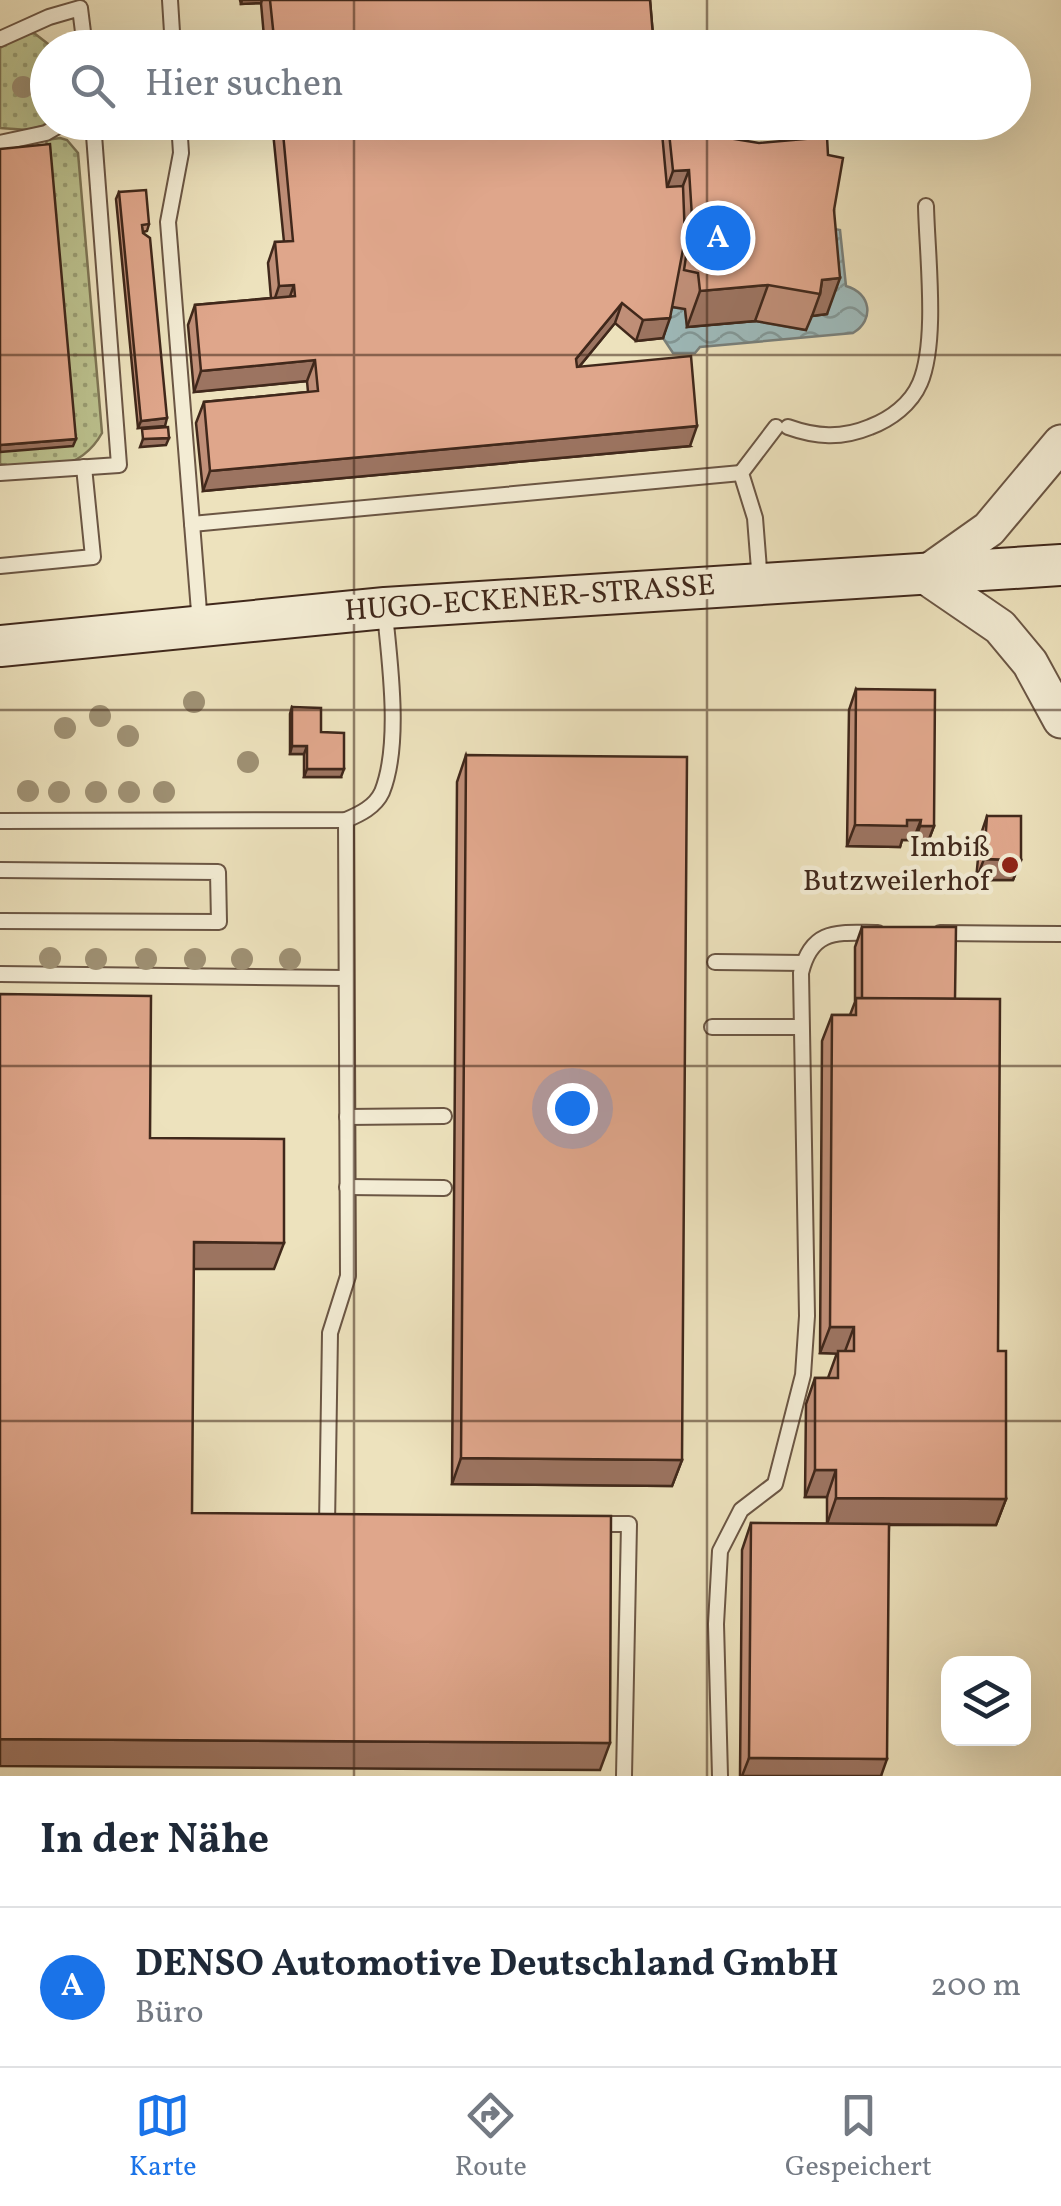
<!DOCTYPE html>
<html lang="de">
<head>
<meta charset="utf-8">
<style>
	:root { --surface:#fff; --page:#f6f6f7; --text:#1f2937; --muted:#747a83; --line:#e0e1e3; --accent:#1a73e8 }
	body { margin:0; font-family:Vollkorn,serif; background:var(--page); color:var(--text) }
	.controls { position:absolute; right:30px; bottom:30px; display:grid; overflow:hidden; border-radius:20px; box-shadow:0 10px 40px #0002 }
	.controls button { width:90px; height:90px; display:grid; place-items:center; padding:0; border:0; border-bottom:2px solid var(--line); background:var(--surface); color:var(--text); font:50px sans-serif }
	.you { position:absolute; left:572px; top:1108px; width:35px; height:35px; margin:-25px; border:8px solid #fff; border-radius:50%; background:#1a73e8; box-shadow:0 0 0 15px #1a73e833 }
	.badge { display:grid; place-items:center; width:65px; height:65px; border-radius:50%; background:var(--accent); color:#fff; font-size:32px; font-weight:700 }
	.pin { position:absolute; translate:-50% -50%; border:5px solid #fff; box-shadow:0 2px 10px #0006 }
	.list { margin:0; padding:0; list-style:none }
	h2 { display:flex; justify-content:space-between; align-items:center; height:130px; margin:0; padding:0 40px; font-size:42px }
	h2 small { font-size:32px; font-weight:400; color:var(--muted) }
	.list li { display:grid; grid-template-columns:65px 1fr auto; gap:30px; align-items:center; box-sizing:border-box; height:160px; padding:0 40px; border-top:2px solid var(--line) }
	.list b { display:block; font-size:38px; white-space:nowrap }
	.list p { margin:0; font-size:32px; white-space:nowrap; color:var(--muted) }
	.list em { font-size:32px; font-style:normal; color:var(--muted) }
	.icon { flex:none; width:55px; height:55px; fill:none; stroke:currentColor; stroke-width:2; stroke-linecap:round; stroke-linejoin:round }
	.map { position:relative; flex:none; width:1061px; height:1776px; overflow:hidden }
	.search { position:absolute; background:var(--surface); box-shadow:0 10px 40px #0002; left:30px; right:30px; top:30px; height:110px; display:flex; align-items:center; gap:25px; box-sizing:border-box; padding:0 35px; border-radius:55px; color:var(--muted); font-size:38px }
	.sheet { height:290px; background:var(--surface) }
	nav { display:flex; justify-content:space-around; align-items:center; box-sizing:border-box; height:140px; border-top:2px solid var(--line); background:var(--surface); font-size:28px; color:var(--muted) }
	nav a { display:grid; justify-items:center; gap:5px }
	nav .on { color:var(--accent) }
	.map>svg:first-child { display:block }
	.grass { fill:url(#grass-dots); stroke:#7e7555; stroke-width:2.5 }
	.water { fill:url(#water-waves); stroke:#78807c; stroke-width:2.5 }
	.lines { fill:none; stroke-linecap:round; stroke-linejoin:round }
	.service-casing { stroke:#6b5644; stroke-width:18 }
	.tertiary-casing { stroke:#6b5644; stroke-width:39 }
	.secondary-casing { stroke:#40281b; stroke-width:44 }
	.service { stroke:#f3ecd4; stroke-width:14 }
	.tertiary { stroke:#f3ecd4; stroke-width:35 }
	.secondary { stroke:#f3ecd4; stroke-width:40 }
	.tree { fill:#9f9174 }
	.wall { fill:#c08f78; stroke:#40281b; stroke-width:2.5 }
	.shaded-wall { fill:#9c7461; stroke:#40281b; stroke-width:2.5 }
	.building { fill:#dfa68b; stroke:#40281b; stroke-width:2.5 }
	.grid { fill:none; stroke:#40281b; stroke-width:2.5; stroke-opacity:0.55 }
	.poi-dot { fill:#8f2418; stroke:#f3ecd4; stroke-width:4 }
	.labels { text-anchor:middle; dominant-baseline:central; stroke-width:9; stroke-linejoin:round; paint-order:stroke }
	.street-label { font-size:30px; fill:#40281b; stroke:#f3ecd4 }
	.poi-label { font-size:30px; fill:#40281b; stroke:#f3ecd4; text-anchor:end }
</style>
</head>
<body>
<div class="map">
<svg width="1061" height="1776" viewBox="0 0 1061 1776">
	<defs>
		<pattern id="grass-dots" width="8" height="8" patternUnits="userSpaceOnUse" patternTransform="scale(2.5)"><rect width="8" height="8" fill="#bcc28f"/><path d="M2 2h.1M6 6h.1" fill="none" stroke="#9a9e74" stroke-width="1.8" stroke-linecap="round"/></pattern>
		<pattern id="water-waves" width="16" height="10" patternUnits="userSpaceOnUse" patternTransform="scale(2.5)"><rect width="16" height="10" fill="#9ebbbc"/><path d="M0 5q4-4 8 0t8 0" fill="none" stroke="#829898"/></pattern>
	</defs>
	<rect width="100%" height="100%" fill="#ede2bd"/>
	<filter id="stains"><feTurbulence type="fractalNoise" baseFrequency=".002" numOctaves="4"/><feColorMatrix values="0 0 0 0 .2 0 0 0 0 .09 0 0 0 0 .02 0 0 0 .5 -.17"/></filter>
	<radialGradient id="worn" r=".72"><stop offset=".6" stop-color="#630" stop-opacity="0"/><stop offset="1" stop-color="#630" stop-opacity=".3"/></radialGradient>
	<g class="grass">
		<path d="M34,33l18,14 -4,1v74l5,1 -25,7 -28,-2v-80l21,-13z"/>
		<path d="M60,138l7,2 11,13 24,280c-21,38 -63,41 -102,31v-13l48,-300 -2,-11z"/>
	</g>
	<path class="water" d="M824,227l16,3 6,56c25,7 29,34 7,47l-153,14 -5,6h-22l-10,-15 6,-36 2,5 14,2 2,18 68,-6 51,9 3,-14 17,-2z"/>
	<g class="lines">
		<g class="service-casing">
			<g id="service">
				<path d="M170,0l3,48"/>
				<path d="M0,39l49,-22 31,-9 5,40"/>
				<path d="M179,122l2,31 -13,69 32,402"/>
				<path d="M0,143l46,-10 19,-11"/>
				<path d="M788,427c28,10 53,12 82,0 21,-8 41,-23 50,-44 18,-42 7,-129 6,-177"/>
				<path d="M0,473l119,-8 -26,-343"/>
				<path d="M192,524l549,-51"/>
				<path d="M0,566l93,-9 -9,-90"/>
				<path d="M760,582l-5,-64 -14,-45 35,-46"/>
				<path d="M0,821l346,-1c14,-6 29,-13 36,-28 19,-47 8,-128 3,-178"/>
				<path d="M0,870l218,2 1,50 -219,-1"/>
				<path d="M940,933l121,1"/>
				<path d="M715,962l88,1"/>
				<path d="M0,974l346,4"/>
				<path d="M712,1027h88"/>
				<path d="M347,1117l97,-1"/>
				<path d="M347,1187l97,1"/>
				<path d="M596,1524h33l-5,252"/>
				<path d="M334,1525h-7l3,-192 18,-57 -2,-456"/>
				<path d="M720,1776l-4,-152 4,-73 21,-41 34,-26 28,-109 4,-59 -6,-343c11,-46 38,-40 77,-40"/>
			</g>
		</g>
		<g class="tertiary-casing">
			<path id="tertiary" d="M1061,443l-72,86 -65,46 76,52 30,36 31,57"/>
		</g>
		<g class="secondary-casing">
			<path id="secondary" d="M0,646l385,-38 676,-43"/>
		</g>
		<use href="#service" class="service"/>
		<use href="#tertiary" class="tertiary"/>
		<use href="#secondary" class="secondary"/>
	</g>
	<g class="tree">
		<circle cx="23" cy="87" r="11"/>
		<circle cx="194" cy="702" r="11"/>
		<circle cx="100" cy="716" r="11"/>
		<circle cx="65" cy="728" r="11"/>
		<circle cx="128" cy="736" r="11"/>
		<circle cx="248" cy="762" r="11"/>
		<circle cx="28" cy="791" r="11"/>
		<circle cx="59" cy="792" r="11"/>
		<circle cx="96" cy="792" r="11"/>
		<circle cx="129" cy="792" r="11"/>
		<circle cx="164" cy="792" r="11"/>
		<circle cx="50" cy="958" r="11"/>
		<circle cx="96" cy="959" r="11"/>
		<circle cx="146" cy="959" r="11"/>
		<circle cx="195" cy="959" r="11"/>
		<circle cx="242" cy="959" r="11"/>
		<circle cx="290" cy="959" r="11"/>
	</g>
	<g class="wall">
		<path d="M240,0h410l4,48h-389l-4,-45 -20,1z"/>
		<path d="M272,122h389l1,16 6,-15 60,15 106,72 -7,104 -15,2 -6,14 -51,-9 -68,6 -2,-18 -13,-2 -9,31 -27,3 -21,-18 -36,44 111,79 -487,45 -7,-68 8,-21 104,-10 -1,-11 -113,11 -6,-67 7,-20 76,-7 -3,-35 7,-21h9z"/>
		<path d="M119,192l30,32 -2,7 -4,1 22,194 -27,2 -22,-229z"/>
		<path d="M856,689l78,137 -8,21h-13v-7h-11l-2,7 -53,-1 2,-136z"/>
		<path d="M292,707l29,25 20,45h-37v-23h-14v-40z"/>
		<path d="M466,755l216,705 -10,26 -220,-2 5,-702z"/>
		<path d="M987,816l34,44 -8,20h-37l4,-43z"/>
		<path d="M862,927l93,72 43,352 8,148 -10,26h-107l-8,251h-141l2,-226 9,-27 76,1v-27h-22l1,-93 9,-26h13l9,-25h-17l2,-312 10,-26h18l5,-13v-55z"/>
	</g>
	<g class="shaded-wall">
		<path d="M242,0h20l-1,3 -20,1z"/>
		<path d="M689,170l-14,36 -15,1 13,-36z"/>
		<path d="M840,278l-13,36 -15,2 8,-22 2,-14z"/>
		<path d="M294,285l-7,20 -15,2 7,-21z"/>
		<path d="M768,285l-13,36 -68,6 13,-36z"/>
		<path d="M622,303l-7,20 -46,56 7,-20z"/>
		<path d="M670,318l-7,20 -27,3 7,-21z"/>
		<path d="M315,360l-8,21 -113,11 7,-21z"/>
		<path d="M167,418l-2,8 -27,2 3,-7z"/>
		<path d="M697,426l-7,20 -487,45 7,-20z"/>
		<path d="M169,438l-3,7 -26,2 3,-8z"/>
		<path d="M76,439l-3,7 -73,6v-7z"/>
		<path d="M292,746h15l-3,8h-14z"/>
		<path d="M307,769h37l-3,8h-37z"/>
		<path d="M907,820h14l-8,20h-11l-2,7 -53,-1 8,-21z"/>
		<path d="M920,826h14l-8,21h-13z"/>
		<path d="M984,859l37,1 -8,20h-37z"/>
		<path d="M194,1242l90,1 -10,26h-90z"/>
		<path d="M830,1327h24l-10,27 -24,-1z"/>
		<path d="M461,1458l221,2 -10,26 -220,-2z"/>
		<path d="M815,1470h21l-9,27h-22z"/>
		<path d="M836,1498l170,1 -10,26 -169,-1z"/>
		<path d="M0,1739l610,4 -10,27 -600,-4z"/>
		<path d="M749,1758l138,1 -6,17h-139z"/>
	</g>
	<g class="building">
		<path d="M270,0h380l4,48h-379z"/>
		<path d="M282,122h379l6,65 16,-1 2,53 -15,79 -27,2 -21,-17 -46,56 1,8 114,-11 6,70 -487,45 -6,-69 114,-11 -3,-31 -114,11 -6,-66 100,-9 -1,-11 -15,1 -4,-44 18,-1z"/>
		<path d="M730,122l-2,16 31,5 68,-6 1,18 15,3 -9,52 6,68 -18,2 -2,14 -52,-9 -68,6 -2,-18 -14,-3 8,-53 -3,-47 -16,1 -5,-48z"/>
		<path d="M50,144l26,295 -76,6v-296z"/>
		<path d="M146,190l3,34 -7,1 1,8 7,5 17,180 -26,3 -22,-229z"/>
		<path d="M168,427l1,11 -26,1 -1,-10z"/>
		<path d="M856,689l79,1 -1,136h-14l1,-6h-14v6l-52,-1z"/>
		<path d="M292,707l29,1v24l23,1v36h-37v-23h-15z"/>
		<path d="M466,755l221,2 -5,703 -221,-2z"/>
		<path d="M987,816h34v44l-37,-1z"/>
		<path d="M862,927h94l-1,72 -93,-1z"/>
		<path d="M0,994l151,2 -1,142 134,1v104l-90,-1 -2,271 419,3 -1,227 -610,-4z"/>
		<path d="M856,998l144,1 -2,352h8v148l-170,-1v-28h-21v-92h23v-27h16v-24h-24l2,-312h24z"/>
		<path d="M751,1523l138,1 -2,235 -138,-1z"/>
	</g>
	<path class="grid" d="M354,0v48M707,0v48M354,122v1654M707,122v1654M0,355h1061M0,710h1061M0,1066h1061M0,1421h1061"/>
	<circle class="poi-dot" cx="1010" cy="865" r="10"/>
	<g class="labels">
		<g class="street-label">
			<text transform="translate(530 599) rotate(-4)">HUGO-ECKENER-STRASSE</text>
		</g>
		<g class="poi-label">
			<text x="990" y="848">Imbiß<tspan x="990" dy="34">Butzweilerhof</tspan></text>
		</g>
	</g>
	<rect width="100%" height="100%" filter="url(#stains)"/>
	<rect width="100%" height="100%" fill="url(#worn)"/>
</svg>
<div class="controls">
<button><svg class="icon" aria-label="layers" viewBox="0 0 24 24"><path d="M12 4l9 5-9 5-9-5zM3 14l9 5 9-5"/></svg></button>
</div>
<div class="you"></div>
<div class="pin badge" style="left:718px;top:238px">A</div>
<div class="search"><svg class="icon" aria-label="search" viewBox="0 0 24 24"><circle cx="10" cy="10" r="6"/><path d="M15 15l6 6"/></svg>Hier suchen</div>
</div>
<section class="sheet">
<h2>In der Nähe<small></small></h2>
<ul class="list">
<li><span class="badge">A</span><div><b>DENSO Automotive Deutschland GmbH</b><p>Büro</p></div><em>200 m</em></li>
</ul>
</section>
<nav>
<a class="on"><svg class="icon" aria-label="map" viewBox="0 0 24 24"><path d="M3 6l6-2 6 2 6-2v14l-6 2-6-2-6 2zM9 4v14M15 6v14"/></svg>Karte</a>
<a><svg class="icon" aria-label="directions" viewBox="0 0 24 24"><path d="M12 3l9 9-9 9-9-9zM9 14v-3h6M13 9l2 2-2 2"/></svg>Route</a>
<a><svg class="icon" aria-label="saved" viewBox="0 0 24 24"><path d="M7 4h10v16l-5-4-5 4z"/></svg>Gespeichert</a>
</nav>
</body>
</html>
